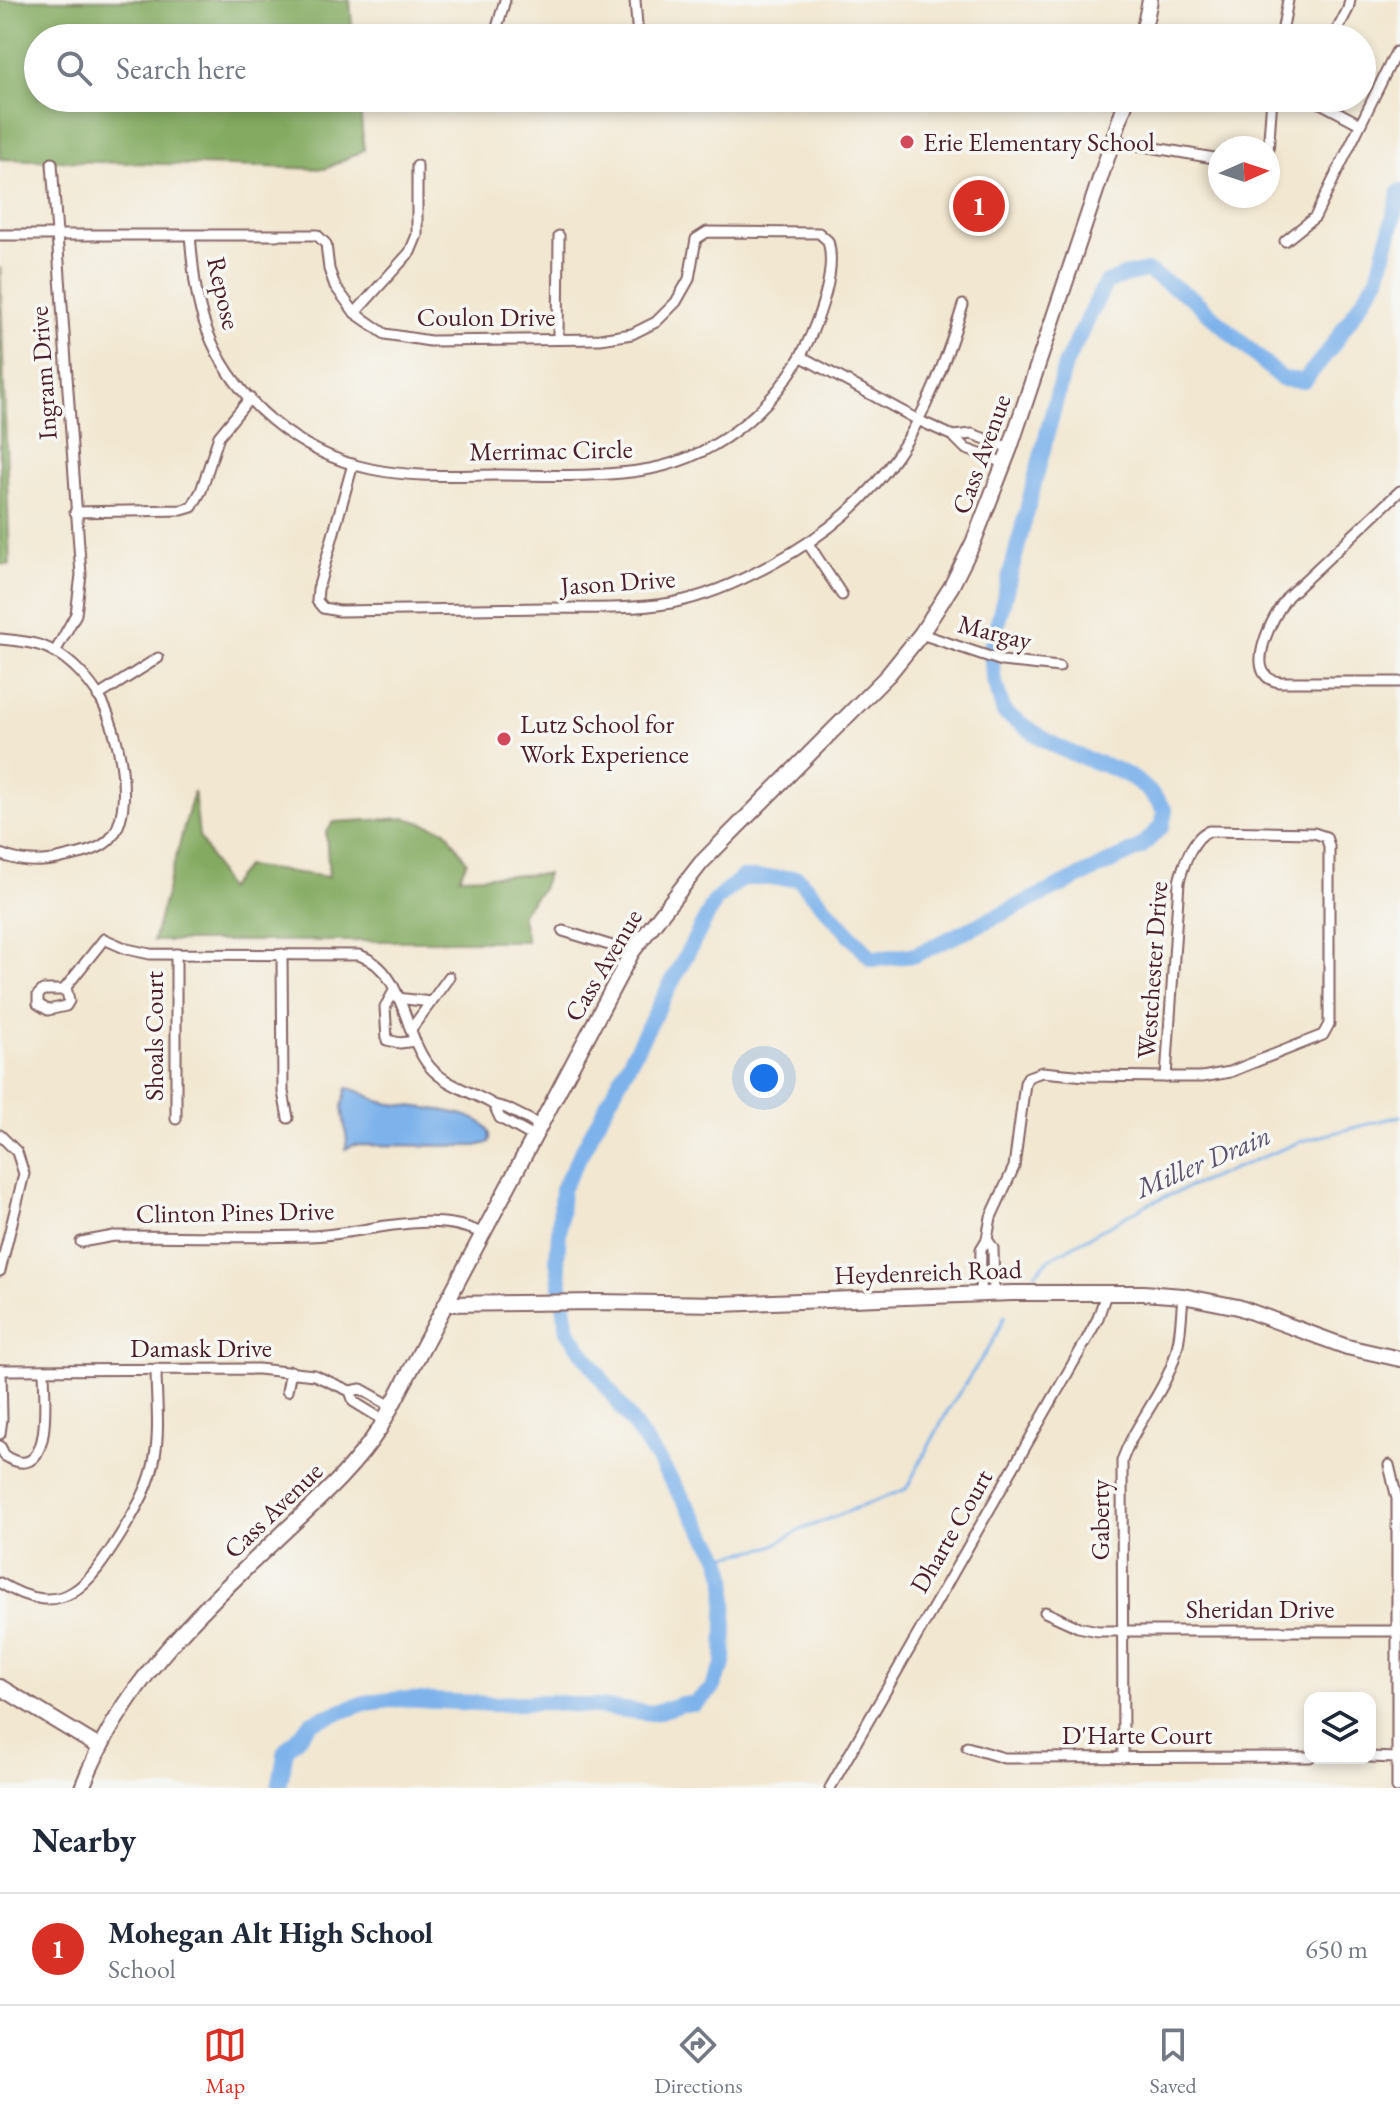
<!DOCTYPE html>
<html lang="en">
<head>
<meta charset="utf-8">
<style>
	:root { --surface:#fff; --page:#f2f2f3; --text:#1f2937; --muted:#747a83; --line:#e0e1e3; --accent:#d93025 }
	body { margin:0; font-family:"EB Garamond",serif; background:var(--page); color:var(--text) }
	.controls { position:absolute; right:24px; bottom:24px; display:grid; overflow:hidden; border-radius:16px; box-shadow:0 4px 12px #0003 }
	.controls button { width:72px; height:72px; display:grid; place-items:center; padding:0; border:0; border-bottom:2px solid var(--line); background:var(--surface); color:var(--text); font:40px sans-serif }
	.compass { position:absolute; left:1208px; top:136px; width:72px; height:72px; border-radius:50%; background:var(--surface); box-shadow:0 4px 12px #0003; rotate:87deg }
	.you { position:absolute; left:764px; top:1078px; width:28px; height:28px; margin:-20px; border:6px solid #fff; border-radius:50%; background:#1a73e8; box-shadow:0 0 0 12px #1a73e833 }
	.badge { display:grid; place-items:center; width:52px; height:52px; border-radius:50%; background:var(--accent); color:#fff; font-size:26px; font-weight:700 }
	.pin { position:absolute; translate:-50% -50%; border:4px solid #fff; box-shadow:0 2px 8px #0006 }
	.list { margin:0; padding:0; list-style:none }
	h2 { display:flex; justify-content:space-between; align-items:center; height:104px; margin:0; padding:0 32px; font-size:34px }
	h2 small { font-size:26px; font-weight:400; color:var(--muted) }
	.list li { display:grid; grid-template-columns:52px 1fr auto; gap:24px; align-items:center; box-sizing:border-box; height:112px; padding:0 32px; border-top:2px solid var(--line) }
	.list b { display:block; font-size:30px; white-space:nowrap }
	.list p { margin:0; font-size:26px; white-space:nowrap; color:var(--muted) }
	.list em { font-size:26px; font-style:normal; color:var(--muted) }
	.icon { flex:none; width:44px; height:44px; fill:none; stroke:currentColor; stroke-width:2; stroke-linecap:round; stroke-linejoin:round }
	.map { position:relative; flex:none; width:1400px; height:1788px; overflow:hidden }
	.search { position:absolute; background:var(--surface); box-shadow:0 4px 12px #0003; left:24px; right:24px; top:24px; height:88px; display:flex; align-items:center; gap:20px; box-sizing:border-box; padding:0 28px; border-radius:44px; color:var(--muted); font-size:30px }
	.sheet { height:216px; background:var(--surface) }
	nav { display:flex; justify-content:space-around; align-items:center; box-sizing:border-box; height:112px; border-top:2px solid var(--line); background:var(--surface); font-size:22px; color:var(--muted) }
	nav a { display:grid; justify-items:center; gap:4px }
	nav .on { color:var(--accent) }
	.map>svg:first-child { display:block }
	.forest { fill:#83aa61; stroke:#666446; stroke-width:2 }
	.water { fill:#7db2eb; stroke:#64688b; stroke-width:2 }
	.lines { fill:none; stroke-linecap:round; stroke-linejoin:round }
	.stream { stroke:#7db2eb; stroke-width:3 }
	.river { stroke:#7db2eb; stroke-width:16 }
	.street-casing { stroke:#856565; stroke-width:13 }
	.secondary-casing { stroke:#856565; stroke-width:18 }
	.street { stroke:#fff; stroke-width:9 }
	.secondary { stroke:#fff; stroke-width:14 }
	.poi-dot { fill:#d1495b; stroke:#f6f6f2; stroke-width:3 }
	.labels { text-anchor:middle; dominant-baseline:central; stroke-width:7; stroke-linejoin:round; paint-order:stroke }
	.poi-label { font-size:26px; fill:#4a1f2b; stroke:#f6f6f2; text-anchor:start }
	.street-label { font-size:26px; fill:#4a1f2b; stroke:#f6f6f2 }
	.water-label { font-size:28px; font-style:italic; fill:#5c526e; stroke:#f6f6f2 }
</style>
</head>
<body>
<div class="map">
<svg width="1400" height="1788" viewBox="0 0 1400 1788">
	<rect width="100%" height="100%" fill="#f6f6f2"/>
	<filter id="ink" filterUnits="userSpaceOnUse"><feTurbulence type="fractalNoise" baseFrequency=".0125" numOctaves="2"/><feDisplacementMap in="SourceGraphic" scale="16" xChannelSelector="R" yChannelSelector="G"/><feConvolveMatrix kernelMatrix="1 2 1 2 8 2 1 2 1" color-interpolation-filters="sRGB"/></filter>
	<filter id="wash" filterUnits="userSpaceOnUse"><feTurbulence type="fractalNoise" baseFrequency=".006" numOctaves="4" result="noise"/><feDisplacementMap in="SourceGraphic" scale="32" xChannelSelector="R" yChannelSelector="G"/><feGaussianBlur stdDeviation="1.8" result="paint"/><feColorMatrix in="noise" values="0 0 0 0 0 0 0 0 0 0 0 0 0 0 0 0 0 1.4 0 .05"/><feComposite in="paint" operator="in"/></filter>
	<g filter="url(#wash)">
		<rect width="100%" height="100%" fill="#f2e7d0"/>
		<g class="forest">
			<path d="M0,0h350l3,38h-315v60h321l5,52 -38,19 -326,-10z"/>
			<path d="M0,267l10,298 -10,-1z"/>
			<path d="M194,791l5,45 28,53 19,-23 83,11 -3,-44 8,-11 72,-4 40,12 21,32 -8,15 88,-3 -5,15 -21,24 6,28h-374z"/>
		</g>
		<path class="water" d="M347,1088c14,1 22,10 35,14 19,6 120,5 107,41l-13,3 -122,-1 -9,4 2,-8 -5,-34z"/>
		<g class="lines">
			<g class="stream">
				<path d="M1035,1273l16,-15 99,-55 152,-62 98,-25"/>
				<path d="M720,1557l50,-10 33,-18 103,-40 42,-79 45,-69 12,-25"/>
			</g>
			<path class="river" d="M279,1788l7,-38 26,-28 53,-19 35,-4 92,5 59,-2 102,11 29,-9h12l17,-14 13,-26 2,-85 -6,-22 -63,-99 -89,-127 -11,-71 5,-71 153,-288 27,-23h56l74,81 43,-4 225,-107 22,-22 3,-15c-29,-43 -57,-42 -101,-61 -21,-10 -40,-25 -60,-37l-11,-37 -2,-28 74,-283 40,-81 18,-8 24,-5 45,27 90,81 22,2 26,-32 48,-71 22,-86"/>
		</g>
	</g>
	<g filter="url(#ink)">
		<g class="lines">
			<g class="street-casing">
				<g id="street">
					<path d="M635,0l3,38"/>
					<path d="M494,38l11,-38"/>
					<path d="M1281,38l7,-38"/>
					<path d="M1333,38l15,-29 2,-9"/>
					<path d="M492,98l100,6 48,-2 1,-4"/>
					<path d="M1311,98l49,26"/>
					<path d="M1114,141l106,18"/>
					<path d="M1268,152l4,-54"/>
					<path d="M52,163l29,412 -5,39 -21,38"/>
					<path d="M0,235h317l9,9 3,25 6,17 20,27 30,21 45,7 170,-2 32,-5 24,-12 20,-20 13,-23 7,-40 11,-7 112,1 9,8c8,27 -6,68 -17,94 -29,66 -88,120 -161,134 -49,9 -102,6 -151,6 -43,0 -86,3 -128,-6 -72,-15 -138,-69 -164,-139 -12,-31 -14,-63 -17,-95"/>
					<path d="M1285,241l30,-24 81,-165"/>
					<path d="M355,313l55,-61 7,-17v-69"/>
					<path d="M558,339l1,-103"/>
					<path d="M802,357l118,64 33,15 13,13 39,14"/>
					<path d="M953,436l19,-2 38,14"/>
					<path d="M353,464l-35,125 -1,12 6,7 16,3c68,-1 137,-2 205,-3 42,0 86,2 127,-5 35,-6 70,-22 101,-39 115,-62 154,-139 191,-259"/>
					<path d="M1400,491l-112,105c-14,18 -48,80 -9,86h121"/>
					<path d="M75,512l107,-2 10,-3 9,-16 18,-55 31,-38"/>
					<path d="M809,545l33,50"/>
					<path d="M921,634l81,27 57,6"/>
					<path d="M0,639c17,2 38,3 53,12 19,10 36,29 47,47 18,30 37,112 10,141 -10,11 -30,15 -44,18 -22,6 -45,6 -66,-3"/>
					<path d="M98,696l60,-38"/>
					<path d="M1209,831l105,2 12,4 3,9v178l-6,11 -93,37 -28,5h-36l13,-195c4,-16 14,-46 30,-51z"/>
					<path d="M563,931l69,21"/>
					<path d="M176,954v165"/>
					<path d="M282,954l1,138 5,26"/>
					<path d="M66,990h-23l-5,5v9l10,6 18,-4 3,-5 -3,-14 38,-48 23,10 23,5 209,1c47,16 43,79 71,112 15,18 45,26 64,38"/>
					<path d="M394,991l-9,16 2,33 13,3 15,-2"/>
					<path d="M397,998l34,4 -20,27"/>
					<path d="M431,1002l18,-25"/>
					<path d="M0,1135l17,17 7,22 -24,97"/>
					<path d="M534,1137l-34,-19 -6,-13 12,3 34,17"/>
					<path d="M987,1239l4,-22 23,-50 11,-84 3,-6 14,-5 44,4 80,1"/>
					<path d="M81,1242l33,-6c65,0 130,2 195,0 55,-1 122,-29 174,-2"/>
					<path d="M980,1294l1,-45 6,-10 6,9 1,46"/>
					<path d="M0,1370l258,-1 56,6 36,16 11,-2 32,18"/>
					<path d="M287,1391l4,-20"/>
					<path d="M350,1391l4,11 31,19"/>
					<path d="M0,1434l2,-15 -1,-49"/>
					<path d="M0,1446l5,10c50,31 39,-62 39,-86"/>
					<path d="M1389,1465l8,34v289"/>
					<path d="M0,1583c64,38 88,3 121,-49 15,-25 30,-49 34,-78 5,-28 1,-58 1,-87"/>
					<path d="M1045,1612l33,15 20,4h302"/>
					<path d="M967,1747l37,11 306,-1"/>
					<path d="M1370,1757l26,1"/>
					<path d="M1123,1758l-1,-297c12,-36 40,-65 52,-102 7,-20 7,-42 9,-63"/>
					<path d="M830,1788l257,-449 11,-21 8,-24"/>
				</g>
			</g>
			<g class="secondary-casing">
				<g id="secondary">
					<path d="M1142,38l8,-38"/>
					<path d="M447,1304l151,-2 123,2 291,-11h131l40,3 55,11 109,40 53,12"/>
					<path d="M0,1687l99,60"/>
					<path d="M82,1788c41,-108 121,-179 203,-257 34,-32 69,-63 95,-103l252,-476 69,-89 187,-188 33,-41 30,-47 22,-44 37,-95 117,-350"/>
				</g>
			</g>
			<use href="#street" class="street"/>
			<use href="#secondary" class="secondary"/>
		</g>
	</g>
	<g class="poi-dot">
		<circle cx="907" cy="142" r="8"/>
		<circle cx="504" cy="739" r="8"/>
	</g>
	<g class="labels">
		<g class="poi-label">
			<text x="923" y="142">Erie Elementary School</text>
			<text x="520" y="724">Lutz School for<tspan x="520" dy="30">Work Experience</tspan></text>
		</g>
		<g class="street-label">
			<text transform="translate(224 293) rotate(77)">Repose</text>
			<text x="486" y="317">Coulon Drive</text>
			<text transform="translate(43 373) rotate(-94)">Ingram Drive</text>
			<text transform="translate(551 450) rotate(-1)">Merrimac Circle</text>
			<text transform="translate(981 454) rotate(-70)">Cass Avenue</text>
			<text transform="translate(618 582) rotate(-4)">Jason Drive</text>
			<text transform="translate(995 632) rotate(14)">Margay</text>
			<text transform="translate(603 965) rotate(-59)">Cass Avenue</text>
			<text transform="translate(1152 970) rotate(-86)">Westchester Drive</text>
			<text transform="translate(154 1036) rotate(-90)">Shoals Court</text>
			<text transform="translate(235 1212) rotate(-1)">Clinton Pines Drive</text>
			<text transform="translate(928 1272) rotate(-2)">Heydenreich Road</text>
			<text x="201" y="1348">Damask Drive</text>
			<text transform="translate(273 1510) rotate(-44)">Cass Avenue</text>
			<text transform="translate(1100 1520) rotate(-90)">Gaberty</text>
			<text transform="translate(951 1531) rotate(-60)">Dharte Court</text>
			<text x="1260" y="1609">Sheridan Drive</text>
			<text x="1137" y="1735">D'Harte Court</text>
		</g>
		<g class="water-label">
			<text transform="translate(1203 1161) rotate(-23)">Miller Drain</text>
		</g>
	</g>
</svg>
<div class="controls">
<button><svg class="icon" aria-label="layers" viewBox="0 0 24 24"><path d="M12 4l9 5-9 5-9-5zM3 14l9 5 9-5"/></svg></button>
</div>
<svg class="compass" viewBox="-18 -18 36 36"><path d="M0-13l5 13h-10z" fill="#e53935"/><path d="M0 13l5-13h-10z" fill="#747a83"/></svg>
<div class="you"></div>
<div class="pin badge" style="left:979px;top:206px">1</div>
<div class="search"><svg class="icon" aria-label="search" viewBox="0 0 24 24"><circle cx="10" cy="10" r="6"/><path d="M15 15l6 6"/></svg>Search here</div>
</div>
<section class="sheet">
<h2>Nearby<small></small></h2>
<ul class="list">
<li><span class="badge">1</span><div><b>Mohegan Alt High School</b><p>School</p></div><em>650 m</em></li>
</ul>
</section>
<nav>
<a class="on"><svg class="icon" aria-label="map" viewBox="0 0 24 24"><path d="M3 6l6-2 6 2 6-2v14l-6 2-6-2-6 2zM9 4v14M15 6v14"/></svg>Map</a>
<a><svg class="icon" aria-label="directions" viewBox="0 0 24 24"><path d="M12 3l9 9-9 9-9-9zM9 14v-3h6M13 9l2 2-2 2"/></svg>Directions</a>
<a><svg class="icon" aria-label="saved" viewBox="0 0 24 24"><path d="M7 4h10v16l-5-4-5 4z"/></svg>Saved</a>
</nav>
</body>
</html>
